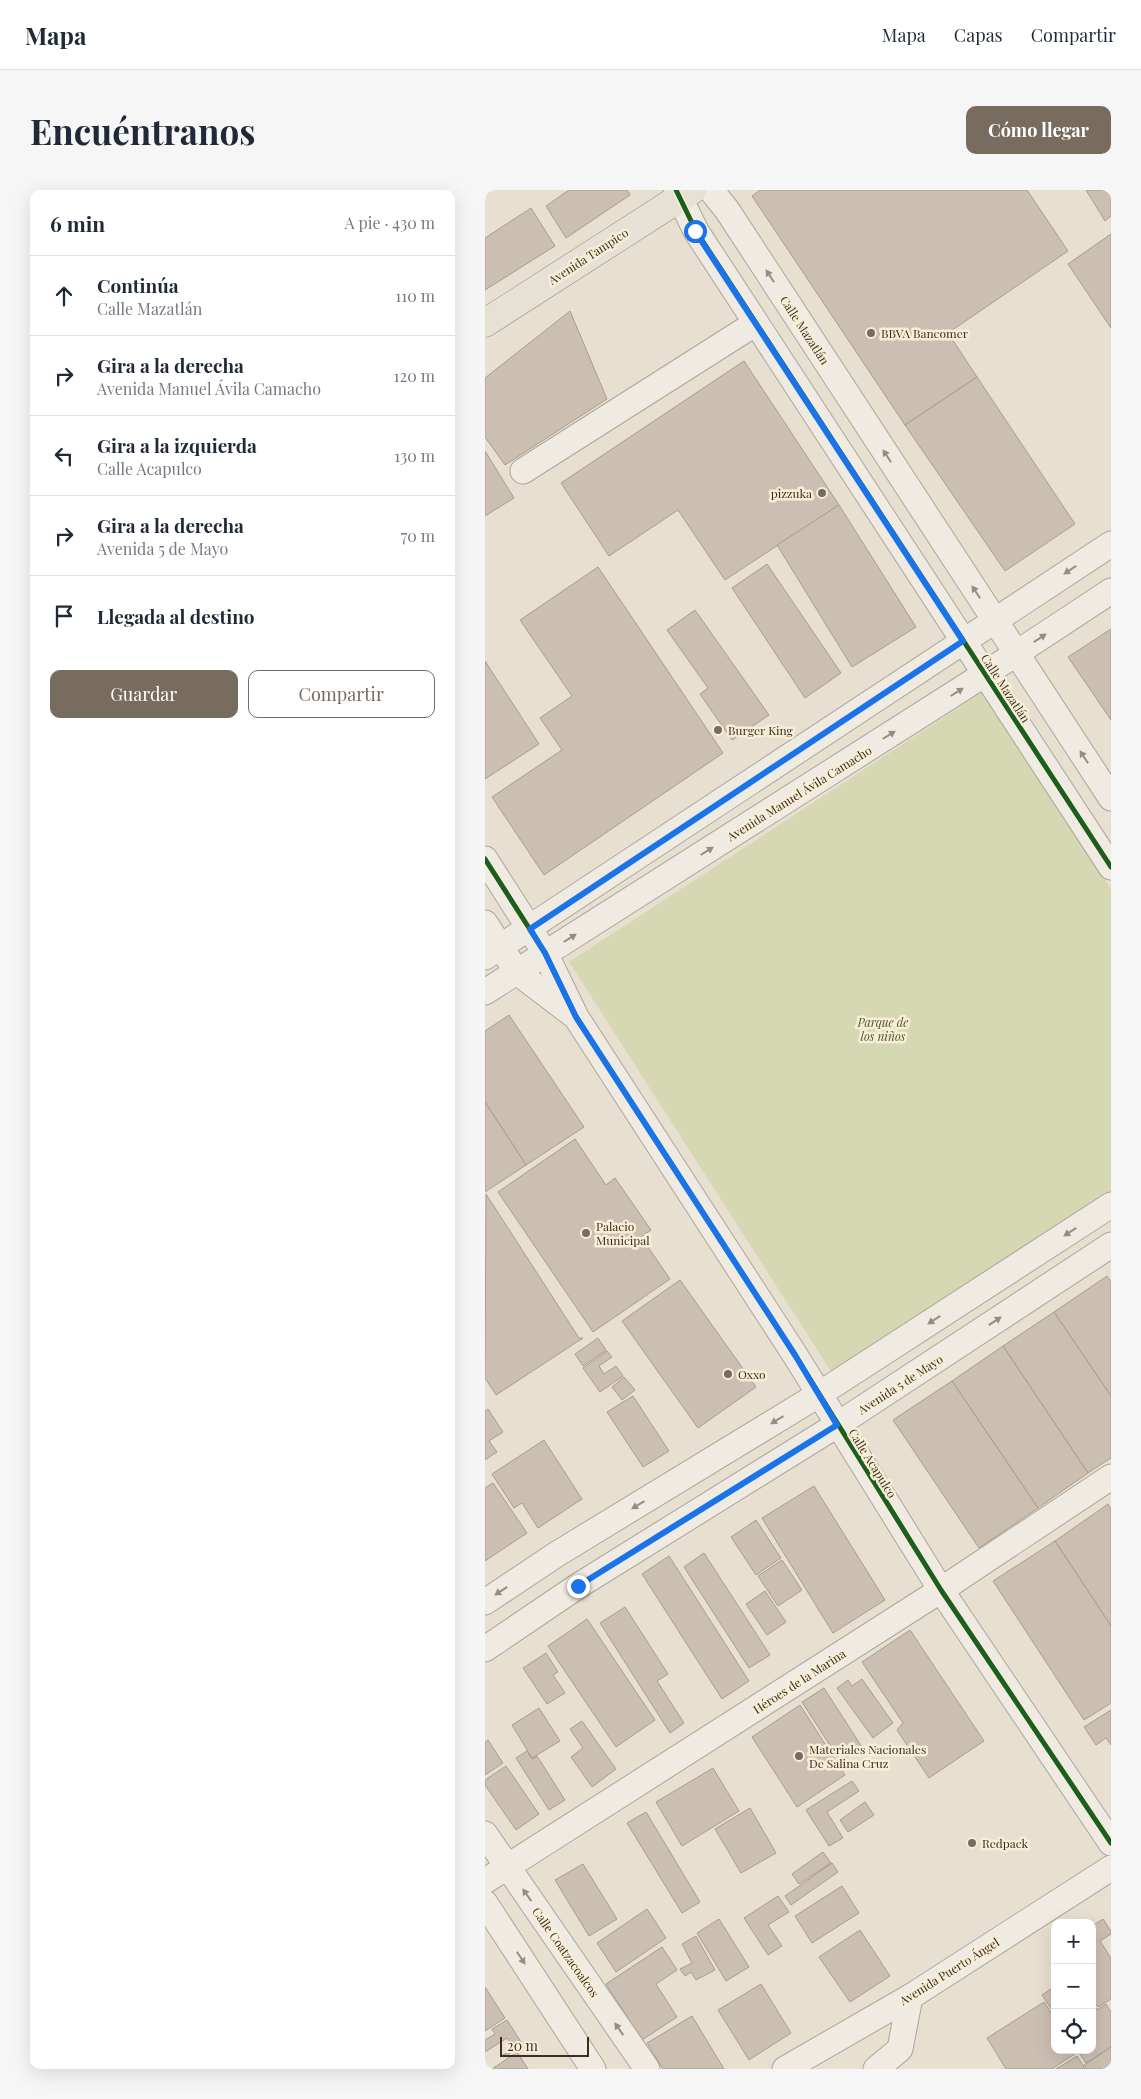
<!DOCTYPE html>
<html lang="es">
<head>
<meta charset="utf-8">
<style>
	:root { --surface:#fff; --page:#f6f6f7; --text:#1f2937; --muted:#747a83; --line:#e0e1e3; --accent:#786c5e }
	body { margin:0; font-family:"Playfair Display",serif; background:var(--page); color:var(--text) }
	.controls { position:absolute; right:15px; bottom:15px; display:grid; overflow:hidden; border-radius:10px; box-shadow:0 5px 20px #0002 }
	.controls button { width:45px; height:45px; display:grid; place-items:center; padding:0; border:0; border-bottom:1px solid var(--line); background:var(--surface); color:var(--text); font:25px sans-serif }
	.scale { position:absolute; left:15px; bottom:12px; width:89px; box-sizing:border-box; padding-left:5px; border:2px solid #3d2e20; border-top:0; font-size:14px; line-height:18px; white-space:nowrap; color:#3d2e20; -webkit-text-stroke:4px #f7eed8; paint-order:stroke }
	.stop { position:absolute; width:15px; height:15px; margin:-11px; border:4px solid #1a73e8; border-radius:50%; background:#fff }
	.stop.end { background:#1a73e8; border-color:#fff; box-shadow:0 1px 5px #0008 }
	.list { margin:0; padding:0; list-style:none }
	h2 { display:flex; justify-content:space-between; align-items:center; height:65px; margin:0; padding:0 20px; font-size:21px }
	h2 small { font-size:16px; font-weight:400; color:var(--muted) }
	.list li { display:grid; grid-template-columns:32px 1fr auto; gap:15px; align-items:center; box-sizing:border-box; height:80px; padding:0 20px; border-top:1px solid var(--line) }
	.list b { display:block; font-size:19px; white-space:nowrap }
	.list p { margin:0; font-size:16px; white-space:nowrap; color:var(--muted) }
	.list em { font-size:16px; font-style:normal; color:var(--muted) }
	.actions { display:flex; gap:10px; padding:15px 20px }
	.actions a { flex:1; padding:11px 0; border:1px solid var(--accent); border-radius:10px; text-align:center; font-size:18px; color:var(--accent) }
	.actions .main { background:var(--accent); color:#fff }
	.icon { flex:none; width:28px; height:28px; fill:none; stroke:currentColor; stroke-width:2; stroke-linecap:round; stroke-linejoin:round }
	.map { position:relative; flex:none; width:626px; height:1879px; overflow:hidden; border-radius:10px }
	header { display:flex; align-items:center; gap:30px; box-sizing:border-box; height:70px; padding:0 25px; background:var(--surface); border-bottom:1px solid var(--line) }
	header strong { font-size:24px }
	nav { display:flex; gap:28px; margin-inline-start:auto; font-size:18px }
	.intro { display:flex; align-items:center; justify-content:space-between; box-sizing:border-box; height:120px; padding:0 30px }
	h1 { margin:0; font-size:35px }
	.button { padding:12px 22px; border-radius:10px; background:var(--accent); color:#fff; font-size:18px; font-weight:700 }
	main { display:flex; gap:30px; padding:0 30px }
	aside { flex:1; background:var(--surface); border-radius:10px; box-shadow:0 5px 20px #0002 }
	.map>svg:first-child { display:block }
	.green { fill:#d6d7b3 }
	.building { fill:#cbbfb2; stroke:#a89c90 }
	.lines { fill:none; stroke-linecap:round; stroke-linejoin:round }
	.street-casing { stroke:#ada599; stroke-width:27 }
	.primary-casing { stroke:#928b80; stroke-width:29 }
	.street { stroke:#efebe3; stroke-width:25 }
	.primary { stroke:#e6e1d4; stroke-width:28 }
	.cycleway-casing { stroke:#f7eed8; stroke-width:8 }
	.cycleway { stroke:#1b5e20; stroke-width:5 }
	.oneway { fill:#968c82 }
	.route { stroke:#1a73e8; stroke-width:6 }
	.poi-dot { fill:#786c5e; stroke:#f7eed8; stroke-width:2 }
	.labels { text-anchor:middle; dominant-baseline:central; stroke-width:5; stroke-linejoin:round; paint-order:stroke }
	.street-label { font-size:12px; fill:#3d2e20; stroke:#f7eed8 }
	.poi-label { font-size:12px; fill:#3d2e20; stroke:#f7eed8; text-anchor:start }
	.park-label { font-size:12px; font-style:italic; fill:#4d5a26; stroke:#f7eed8 }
</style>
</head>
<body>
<header>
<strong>Mapa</strong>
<nav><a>Mapa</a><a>Capas</a><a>Compartir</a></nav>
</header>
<div class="intro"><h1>Encuéntranos</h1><a class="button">Cómo llegar</a></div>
<main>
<aside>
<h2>6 min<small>A pie · 430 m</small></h2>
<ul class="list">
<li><svg class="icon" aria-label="ahead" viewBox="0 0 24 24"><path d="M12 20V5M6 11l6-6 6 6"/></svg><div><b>Continúa</b><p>Calle Mazatlán</p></div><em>110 m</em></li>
<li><svg class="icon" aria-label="right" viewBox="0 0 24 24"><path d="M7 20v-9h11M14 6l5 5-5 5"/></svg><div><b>Gira a la derecha</b><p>Avenida Manuel Ávila Camacho</p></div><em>120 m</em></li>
<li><svg class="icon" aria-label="left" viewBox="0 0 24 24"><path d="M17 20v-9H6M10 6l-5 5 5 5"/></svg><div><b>Gira a la izquierda</b><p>Calle Acapulco</p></div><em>130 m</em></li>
<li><svg class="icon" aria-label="right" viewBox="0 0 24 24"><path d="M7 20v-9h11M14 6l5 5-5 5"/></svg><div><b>Gira a la derecha</b><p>Avenida 5 de Mayo</p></div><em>70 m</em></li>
<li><svg class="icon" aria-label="arrive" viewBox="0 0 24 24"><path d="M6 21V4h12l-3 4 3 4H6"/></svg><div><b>Llegada al destino</b></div></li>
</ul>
<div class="actions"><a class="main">Guardar</a><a>Compartir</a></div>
</aside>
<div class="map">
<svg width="626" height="1879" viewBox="0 0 626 1879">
	<rect width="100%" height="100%" fill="#e7e0d1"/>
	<path class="green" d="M499,501l127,198v308l-277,179 -265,-414z"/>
	<g class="building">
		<path d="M84,0h58l3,5 -64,43 -20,-32z"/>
		<path d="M275,0h267l41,61 -120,82 29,44 -72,48 -153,-229z"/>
		<path d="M601,0h25v26l-6,5z"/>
		<path d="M46,18l24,38 -70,44v-52z"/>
		<path d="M626,44v94l-43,-64z"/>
		<path d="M85,121l37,88 -102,66 -20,-28v-59z"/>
		<path d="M259,171l95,144 -114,75 -47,-70 -69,46 -48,-73z"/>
		<path d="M492,187l98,147 -70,47 -100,-146z"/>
		<path d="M0,261l29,47 -29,18z"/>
		<path d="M354,315l77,122 -64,40 -75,-122z"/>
		<path d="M282,374l74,109 -36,25 -73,-110z"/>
		<path d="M113,377l125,186 -179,122 -52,-78 70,-47 -22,-32 32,-22 -52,-76z"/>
		<path d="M210,420l74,105 -37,25 -32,-46 8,-6 -41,-58z"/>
		<path d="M626,439v91l-43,-63z"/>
		<path d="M0,471l54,83 -54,35z"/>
		<path d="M24,825l75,112 -58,38 -41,-63v-71z"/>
		<path d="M0,912l41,63 -41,27z"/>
		<path d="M90,949l31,46 9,-7 36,52 -10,7 29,42 -77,53 -95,-140z"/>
		<path d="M1,1004l93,144h4l-87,57 -11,-17z"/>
		<path d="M622,1086l4,6v114l-57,-84z"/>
		<path d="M195,1090l76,107 -58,41 -76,-107z"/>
		<path d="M569,1122l57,84v62l-23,15 -85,-127z"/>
		<path d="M113,1148l8,12 -23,16 -8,-12z"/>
		<path d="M518,1156l85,127 -50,35 -86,-127z"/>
		<path d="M122,1161l5,6 -13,9 5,8 12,-8 7,10 -23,16 -17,-24z"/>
		<path d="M139,1187l11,13 -13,10 -10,-13z"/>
		<path d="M467,1191l86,127 -59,40 -86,-128z"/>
		<path d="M148,1206l36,55 -26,16 -36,-55z"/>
		<path d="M3,1219l15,23 -14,9 8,11 -12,8v-49z"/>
		<path d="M59,1250l38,59 -44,29 -16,-25 -8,5 -22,-34z"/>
		<path d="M8,1293l34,50 -42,28v-73z"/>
		<path d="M329,1296l71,114 -52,33 -71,-115z"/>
		<path d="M623,1314l3,5v117l-56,-85z"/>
		<path d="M271,1330l25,38 -25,17 -25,-38z"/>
		<path d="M570,1351l56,85v77l-27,17 -91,-139z"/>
		<path d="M219,1363l66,102 -21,13 -65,-101z"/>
		<path d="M184,1366l80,125 -27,18 -80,-125z"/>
		<path d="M297,1370l20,30 -24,16 -20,-30z"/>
		<path d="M280,1401l21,31 -19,13 -21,-31z"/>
		<path d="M140,1417l43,67 -11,7 27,42 -14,10 -70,-110z"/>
		<path d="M102,1429l68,101 -39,27 -68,-101z"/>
		<path d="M425,1440l74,111 -55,37 -32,-48 6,-7 -41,-61z"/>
		<path d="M61,1463l12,19 -5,3 12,18 -18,11 -24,-36z"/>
		<path d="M377,1489l31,44 -20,15 -36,-50 11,-8 4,6z"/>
		<path d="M339,1498l38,59 -22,14 -38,-59z"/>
		<path d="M315,1515l45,70 -48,32 -45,-70z"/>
		<path d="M54,1518l21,33 -28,17 -20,-33z"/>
		<path d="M626,1520v35l-5,-7 -10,7 -12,-18z"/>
		<path d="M97,1531l34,48 -24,18 -21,-30 12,-9 -13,-19z"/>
		<path d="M3,1550l15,23 -18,12v-33z"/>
		<path d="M42,1561l5,8 5,-3 28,44 -16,10 -33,-52z"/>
		<path d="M21,1576l33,48 -23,16 -31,-45v-5z"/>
		<path d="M228,1578l26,43 -57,35 -26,-44z"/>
		<path d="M367,1591l7,10 -32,21 16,26 -14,8 -23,-36z"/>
		<path d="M380,1612l9,13 -26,17 -8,-12z"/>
		<path d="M265,1618l26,45 -35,20 -26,-44z"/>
		<path d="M161,1622l54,90 -18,11 -55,-90z"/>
		<path d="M338,1662l8,11 -32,21 -7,-10z"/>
		<path d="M347,1673l6,9 -47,33 -6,-9z"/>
		<path d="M98,1674l34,55 -28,17 -34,-56z"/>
		<path d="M357,1696l17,27 -47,30 -17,-27z"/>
		<path d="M293,1706l11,16 -21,13 14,21 -14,9 -24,-37z"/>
		<path d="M162,1719l19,29 -50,34 -19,-29z"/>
		<path d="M234,1729l30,48 -23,14 -29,-48z"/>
		<path d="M618,1729l8,12v3l-11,7 11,17v41l-13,8 -6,-8v-73z"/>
		<path d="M375,1740l30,46 -40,26 -31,-45z"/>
		<path d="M211,1746l19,34 -19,10 -5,-8 -6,4 -5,-7 12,-6 -10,-19z"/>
		<path d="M177,1757l15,23 -21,14 21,33 -35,23 -36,-56z"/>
		<path d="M276,1794l30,49 -42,27 -31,-50z"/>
		<path d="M570,1796v29l-13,-20z"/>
		<path d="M0,1797l20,31 -20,13z"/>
		<path d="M559,1812l11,17v31h19l2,3 -24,16h-46l-19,-31z"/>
		<path d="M607,1812l5,8 9,-6 5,8v35l-25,16 -9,-13h15z"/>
		<path d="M207,1826l32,53h-61l-16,-26z"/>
		<path d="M22,1830l16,25 -19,12 -1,-2 11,-7 -7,-10 -22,14v-12l10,-6 -3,-5z"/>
		<path d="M626,1857v22h-24l-3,-4z"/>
		<path d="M32,1862l11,17h-36z"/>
		<path d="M592,1866l8,13h-29z"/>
	</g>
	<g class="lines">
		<g class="street-casing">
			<g id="street">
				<path d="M191,0l20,41 415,636"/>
				<path d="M226,0l16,20 384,588"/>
				<path d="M38,281l233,-148"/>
				<path d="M0,669l60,94 31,64 219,338 146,235 170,253"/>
				<path d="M0,733l32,49 55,42"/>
				<path d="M0,767l626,-413"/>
				<path d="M0,802l500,-318 126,-83"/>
				<path d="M0,1412l72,-48 261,-159 293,-190"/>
				<path d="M0,1459l93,-63 259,-161 274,-180"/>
				<path d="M0,1644l162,235"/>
				<path d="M0,1691l456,-291 170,-113"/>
				<path d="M0,1713l108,166"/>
				<path d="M300,1879l125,-72 201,-129"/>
				<path d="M391,1879l24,-20 10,-52"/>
			</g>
		</g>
		<g class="primary-casing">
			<path id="primary" d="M0,133l207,-133"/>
		</g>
		<use href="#street" class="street"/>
		<use href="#primary" class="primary"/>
		<g class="cycleway-casing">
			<g id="cycleway">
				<path d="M191,0l20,41 415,636"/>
				<path d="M0,669l60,94 31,64 219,338 146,235 170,253"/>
			</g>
		</g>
		<use href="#cycleway" class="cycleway"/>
	</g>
	<defs><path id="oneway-solid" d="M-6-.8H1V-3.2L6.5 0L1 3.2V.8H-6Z" transform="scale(1.25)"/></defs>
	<g class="oneway">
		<use href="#oneway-solid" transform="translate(285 86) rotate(-123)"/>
		<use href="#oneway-solid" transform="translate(402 266) rotate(-123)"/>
		<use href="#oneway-solid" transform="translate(585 380) rotate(147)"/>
		<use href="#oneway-solid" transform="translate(491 402) rotate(-123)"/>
		<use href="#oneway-solid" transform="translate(555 448) rotate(-33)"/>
		<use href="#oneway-solid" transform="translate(472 502) rotate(-32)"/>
		<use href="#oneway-solid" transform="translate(404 545) rotate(-32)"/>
		<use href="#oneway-solid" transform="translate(599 567) rotate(-123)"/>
		<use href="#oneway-solid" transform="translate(222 661) rotate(-32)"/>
		<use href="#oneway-solid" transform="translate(85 748) rotate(-32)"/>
		<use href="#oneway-solid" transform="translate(585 1042) rotate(147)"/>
		<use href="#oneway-solid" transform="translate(449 1130) rotate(147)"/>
		<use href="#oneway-solid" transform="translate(510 1131) rotate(-33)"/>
		<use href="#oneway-solid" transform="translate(292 1230) rotate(149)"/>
		<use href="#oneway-solid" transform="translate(153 1315) rotate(149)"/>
		<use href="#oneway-solid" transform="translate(16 1401) rotate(147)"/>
		<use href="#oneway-solid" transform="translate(42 1705) rotate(-125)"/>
		<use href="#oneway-solid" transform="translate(36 1768) rotate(57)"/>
		<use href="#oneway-solid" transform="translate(134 1839) rotate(-125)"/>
	</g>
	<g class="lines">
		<path class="route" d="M93,1396l259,-161 -42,-70 -219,-338 -31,-64 -15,-24 433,-288 -268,-410"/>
	</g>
	<g class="poi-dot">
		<circle cx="386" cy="143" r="5"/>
		<circle cx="337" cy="303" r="5"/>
		<circle cx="233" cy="540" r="5"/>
		<circle cx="101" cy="1043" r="5"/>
		<circle cx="243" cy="1184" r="5"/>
		<circle cx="314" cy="1566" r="5"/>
		<circle cx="487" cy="1653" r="5"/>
	</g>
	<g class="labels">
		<g class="street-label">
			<text transform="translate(103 66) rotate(-33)">Avenida Tampico</text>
			<text transform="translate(320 140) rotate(57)">Calle Mazatlán</text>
			<text transform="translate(521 498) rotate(57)">Calle Mazatlán</text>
			<text transform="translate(314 603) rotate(-32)">Avenida Manuel Ávila Camacho</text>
			<text transform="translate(415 1194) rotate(-33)">Avenida 5 de Mayo</text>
			<text transform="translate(388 1273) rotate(58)">Calle Acapulco</text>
			<text transform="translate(314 1491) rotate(-33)">Héroes de la Marina</text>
			<text transform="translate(81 1762) rotate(55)">Calle Coatzacoalcos</text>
			<text transform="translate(464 1781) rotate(-32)">Avenida Puerto Ángel</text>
		</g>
		<g class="poi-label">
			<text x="396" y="143">BBVA Bancomer</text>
			<text x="327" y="303" text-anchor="end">pizzuka</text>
			<text x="243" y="540">Burger King</text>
			<text x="111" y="1036">Palacio<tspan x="111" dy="14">Municipal</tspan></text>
			<text x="253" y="1184">Oxxo</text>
			<text x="324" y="1559">Materiales Nacionales<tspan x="324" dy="14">De Salina Cruz</tspan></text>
			<text x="497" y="1653">Redpack</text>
		</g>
		<g class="park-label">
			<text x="398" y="832">Parque de<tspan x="398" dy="14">los niños</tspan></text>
		</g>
	</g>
</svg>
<div class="controls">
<button>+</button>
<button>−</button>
<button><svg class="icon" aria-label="locate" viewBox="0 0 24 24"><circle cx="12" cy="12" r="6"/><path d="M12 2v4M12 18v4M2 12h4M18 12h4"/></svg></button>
</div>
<div class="scale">20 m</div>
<div class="stop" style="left:210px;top:41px"></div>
<div class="stop end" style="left:93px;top:1396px"></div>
</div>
</main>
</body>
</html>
